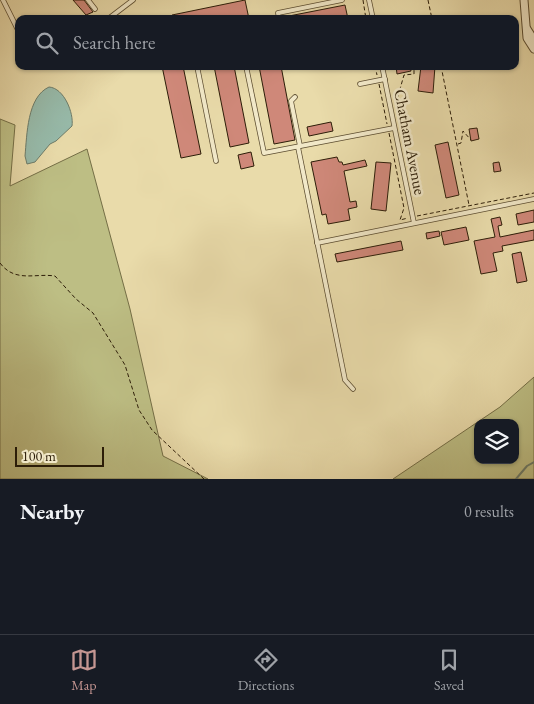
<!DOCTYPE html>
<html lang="en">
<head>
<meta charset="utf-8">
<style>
	:root { --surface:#171b24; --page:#242831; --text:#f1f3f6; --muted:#9ea1a6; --line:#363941; --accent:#c59692 }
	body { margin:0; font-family:"EB Garamond",serif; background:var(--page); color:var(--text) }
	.controls { position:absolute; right:15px; bottom:15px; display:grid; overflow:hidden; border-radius:10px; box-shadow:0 1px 4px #0004 }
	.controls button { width:45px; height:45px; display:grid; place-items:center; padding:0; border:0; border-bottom:1px solid var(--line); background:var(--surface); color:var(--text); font:25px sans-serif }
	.scale { position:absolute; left:15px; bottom:12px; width:89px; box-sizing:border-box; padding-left:5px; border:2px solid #2c1d08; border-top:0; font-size:14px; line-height:18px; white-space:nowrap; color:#2c1d08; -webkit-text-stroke:4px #f1e8c8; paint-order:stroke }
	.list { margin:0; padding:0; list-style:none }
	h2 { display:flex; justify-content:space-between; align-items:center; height:65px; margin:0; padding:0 20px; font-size:21px }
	h2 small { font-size:16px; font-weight:400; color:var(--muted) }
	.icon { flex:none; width:28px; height:28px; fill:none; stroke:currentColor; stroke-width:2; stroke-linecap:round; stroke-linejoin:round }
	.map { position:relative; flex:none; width:534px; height:479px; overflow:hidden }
	.search { position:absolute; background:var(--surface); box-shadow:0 1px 4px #0004; left:15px; right:15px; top:15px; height:55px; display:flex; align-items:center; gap:12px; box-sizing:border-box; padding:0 18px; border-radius:10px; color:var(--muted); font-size:19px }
	.sheet { height:155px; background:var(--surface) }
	nav { display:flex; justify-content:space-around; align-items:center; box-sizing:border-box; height:70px; border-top:1px solid var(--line); background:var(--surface); font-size:14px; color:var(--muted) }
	nav a { display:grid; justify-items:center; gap:2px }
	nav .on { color:var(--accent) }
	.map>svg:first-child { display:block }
	.green { fill:#bdbe84; stroke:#746e46; fill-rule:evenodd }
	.water { fill:#97bbab; stroke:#6c7c6a }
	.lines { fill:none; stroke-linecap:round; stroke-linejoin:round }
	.stream { stroke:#6c7c6a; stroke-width:2 }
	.building { fill:#cf8879; stroke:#2c1d08 }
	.lane-casing { stroke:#5b4c30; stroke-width:5.5 }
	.street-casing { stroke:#5b4c30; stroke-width:9 }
	.path { stroke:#2c1d08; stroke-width:1; stroke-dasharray:4 2.5; stroke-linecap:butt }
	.lane { stroke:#f1e8c8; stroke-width:4 }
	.street { stroke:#f1e8c8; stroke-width:7 }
	.labels { text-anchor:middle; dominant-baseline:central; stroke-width:5; stroke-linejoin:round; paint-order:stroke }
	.street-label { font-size:16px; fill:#2c1d08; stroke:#f1e8c8 }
</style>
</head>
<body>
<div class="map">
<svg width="534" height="479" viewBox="0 0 534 479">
	<rect width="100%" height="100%" fill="#e9dbaa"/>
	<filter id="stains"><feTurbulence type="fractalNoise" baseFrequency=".004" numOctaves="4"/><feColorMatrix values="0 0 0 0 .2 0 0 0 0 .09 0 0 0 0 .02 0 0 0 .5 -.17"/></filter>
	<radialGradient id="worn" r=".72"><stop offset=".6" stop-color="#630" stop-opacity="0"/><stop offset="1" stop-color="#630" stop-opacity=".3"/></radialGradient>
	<g class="green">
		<path d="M0,119l15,6 -5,61 77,-37 43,160 33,147 45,23h-208z"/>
		<path d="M534,377v102h-141l107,-72zM478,423h37v37h-37z"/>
	</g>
	<path class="water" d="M49,87c15,1 25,26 23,39l-16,15 -6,3 -15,18 -8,2 -2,-8c2,-21 2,-59 24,-69z"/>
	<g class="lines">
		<path class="stream" d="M516,479l11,-13 7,-4"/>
	</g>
	<g class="building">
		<path d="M73,0h11l9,12 -7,3z"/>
		<path d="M245,0l4,19h-76l-1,-4z"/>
		<path d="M345,5l3,14h-59v-3z"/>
		<path d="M162,66h21l18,88 -20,4z"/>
		<path d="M214,66h20l15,77 -19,4z"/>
		<path d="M259,66h22l14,74 -21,4z"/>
		<path d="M396,66h14l1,5 -14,3z"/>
		<path d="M421,66h14l-2,27 -15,-2z"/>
		<path d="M331,122l2,9 -24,5 -2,-9z"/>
		<path d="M477,128l2,11 -8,2 -2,-12z"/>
		<path d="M448,142l11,53 -13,3 -11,-53z"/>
		<path d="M251,152l3,14 -13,3 -3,-14z"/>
		<path d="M337,157l2,5h3l1,3 22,-5 2,6 -23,5 6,31 6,-1 1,6 -9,2 2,11 -22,4 -2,-10 -4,1 -11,-53z"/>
		<path d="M376,162l15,1 -5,48 -15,-2z"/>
		<path d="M499,162l2,9 -7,1 -1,-9z"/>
		<path d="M534,210v12l-16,3 -2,-11z"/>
		<path d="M500,217l2,8 -4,1 2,11 34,-7v10l-32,6 1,5 -10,2 4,18 -16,3 -7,-33 21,-4 -4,-18z"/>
		<path d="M466,227l3,13 -25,5 -3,-13z"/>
		<path d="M439,231l1,5 -13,3 -1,-6z"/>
		<path d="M401,241l2,9 -66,12 -2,-8z"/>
		<path d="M521,252l6,29 -10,2 -5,-29z"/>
	</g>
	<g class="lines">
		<g class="lane-casing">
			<g id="lane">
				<path d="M3,0l16,32"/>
				<path d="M88,0l7,9"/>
				<path d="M369,0l4,19"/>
				<path d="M108,19l25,-19"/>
				<path d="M279,19l-1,-6 64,-13"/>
				<path d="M197,66l19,95"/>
				<path d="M246,66l18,87 130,-25"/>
				<path d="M382,66l32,157"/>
				<path d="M360,84l25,-5"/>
				<path d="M295,97l-4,4 9,45"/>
				<path d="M298,147l47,233 8,9"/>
				<path d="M317,243l217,-44"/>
			</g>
		</g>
		<g class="street-casing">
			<g id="street">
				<path d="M524,0l3,38 7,11"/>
				<path d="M527,29l7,11"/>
			</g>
		</g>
		<g class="path">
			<path d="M363,0l3,19"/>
			<path d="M428,0l4,19"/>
			<path d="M375,66l2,9"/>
			<path d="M441,66l28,139"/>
			<path d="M454,66l1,2 32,-2"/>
			<path d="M379,84l8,40"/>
			<path d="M396,103l8,-28 10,-1v-8"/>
			<path d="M389,133l15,75 -4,12 8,-2"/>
			<path d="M458,144l3,-1 2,-12 8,9"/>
			<path d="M417,216l117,-23"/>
			<path d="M0,263c15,20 35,10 55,13l21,23 17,14 32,52 14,45 13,20 52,49"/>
		</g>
		<use href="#lane" class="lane"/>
		<use href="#street" class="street"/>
	</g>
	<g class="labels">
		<g class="street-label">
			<text transform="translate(410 142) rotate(79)">Chatham Avenue</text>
		</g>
	</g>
	<rect width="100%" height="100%" filter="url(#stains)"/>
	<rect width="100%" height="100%" fill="url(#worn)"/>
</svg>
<div class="controls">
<button><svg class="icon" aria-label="layers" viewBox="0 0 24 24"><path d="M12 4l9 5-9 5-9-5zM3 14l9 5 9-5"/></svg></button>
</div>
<div class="scale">100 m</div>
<div class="search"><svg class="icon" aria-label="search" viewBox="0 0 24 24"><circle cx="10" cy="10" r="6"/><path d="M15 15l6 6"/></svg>Search here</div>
</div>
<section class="sheet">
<h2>Nearby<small>0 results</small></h2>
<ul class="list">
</ul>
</section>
<nav>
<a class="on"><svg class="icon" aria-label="map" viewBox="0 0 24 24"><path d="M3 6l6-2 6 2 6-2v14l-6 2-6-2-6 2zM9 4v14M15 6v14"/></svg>Map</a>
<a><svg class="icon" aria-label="directions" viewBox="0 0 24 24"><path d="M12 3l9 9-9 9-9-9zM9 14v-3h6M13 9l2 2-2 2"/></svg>Directions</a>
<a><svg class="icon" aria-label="saved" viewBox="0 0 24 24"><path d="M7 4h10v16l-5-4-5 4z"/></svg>Saved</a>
</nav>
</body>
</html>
